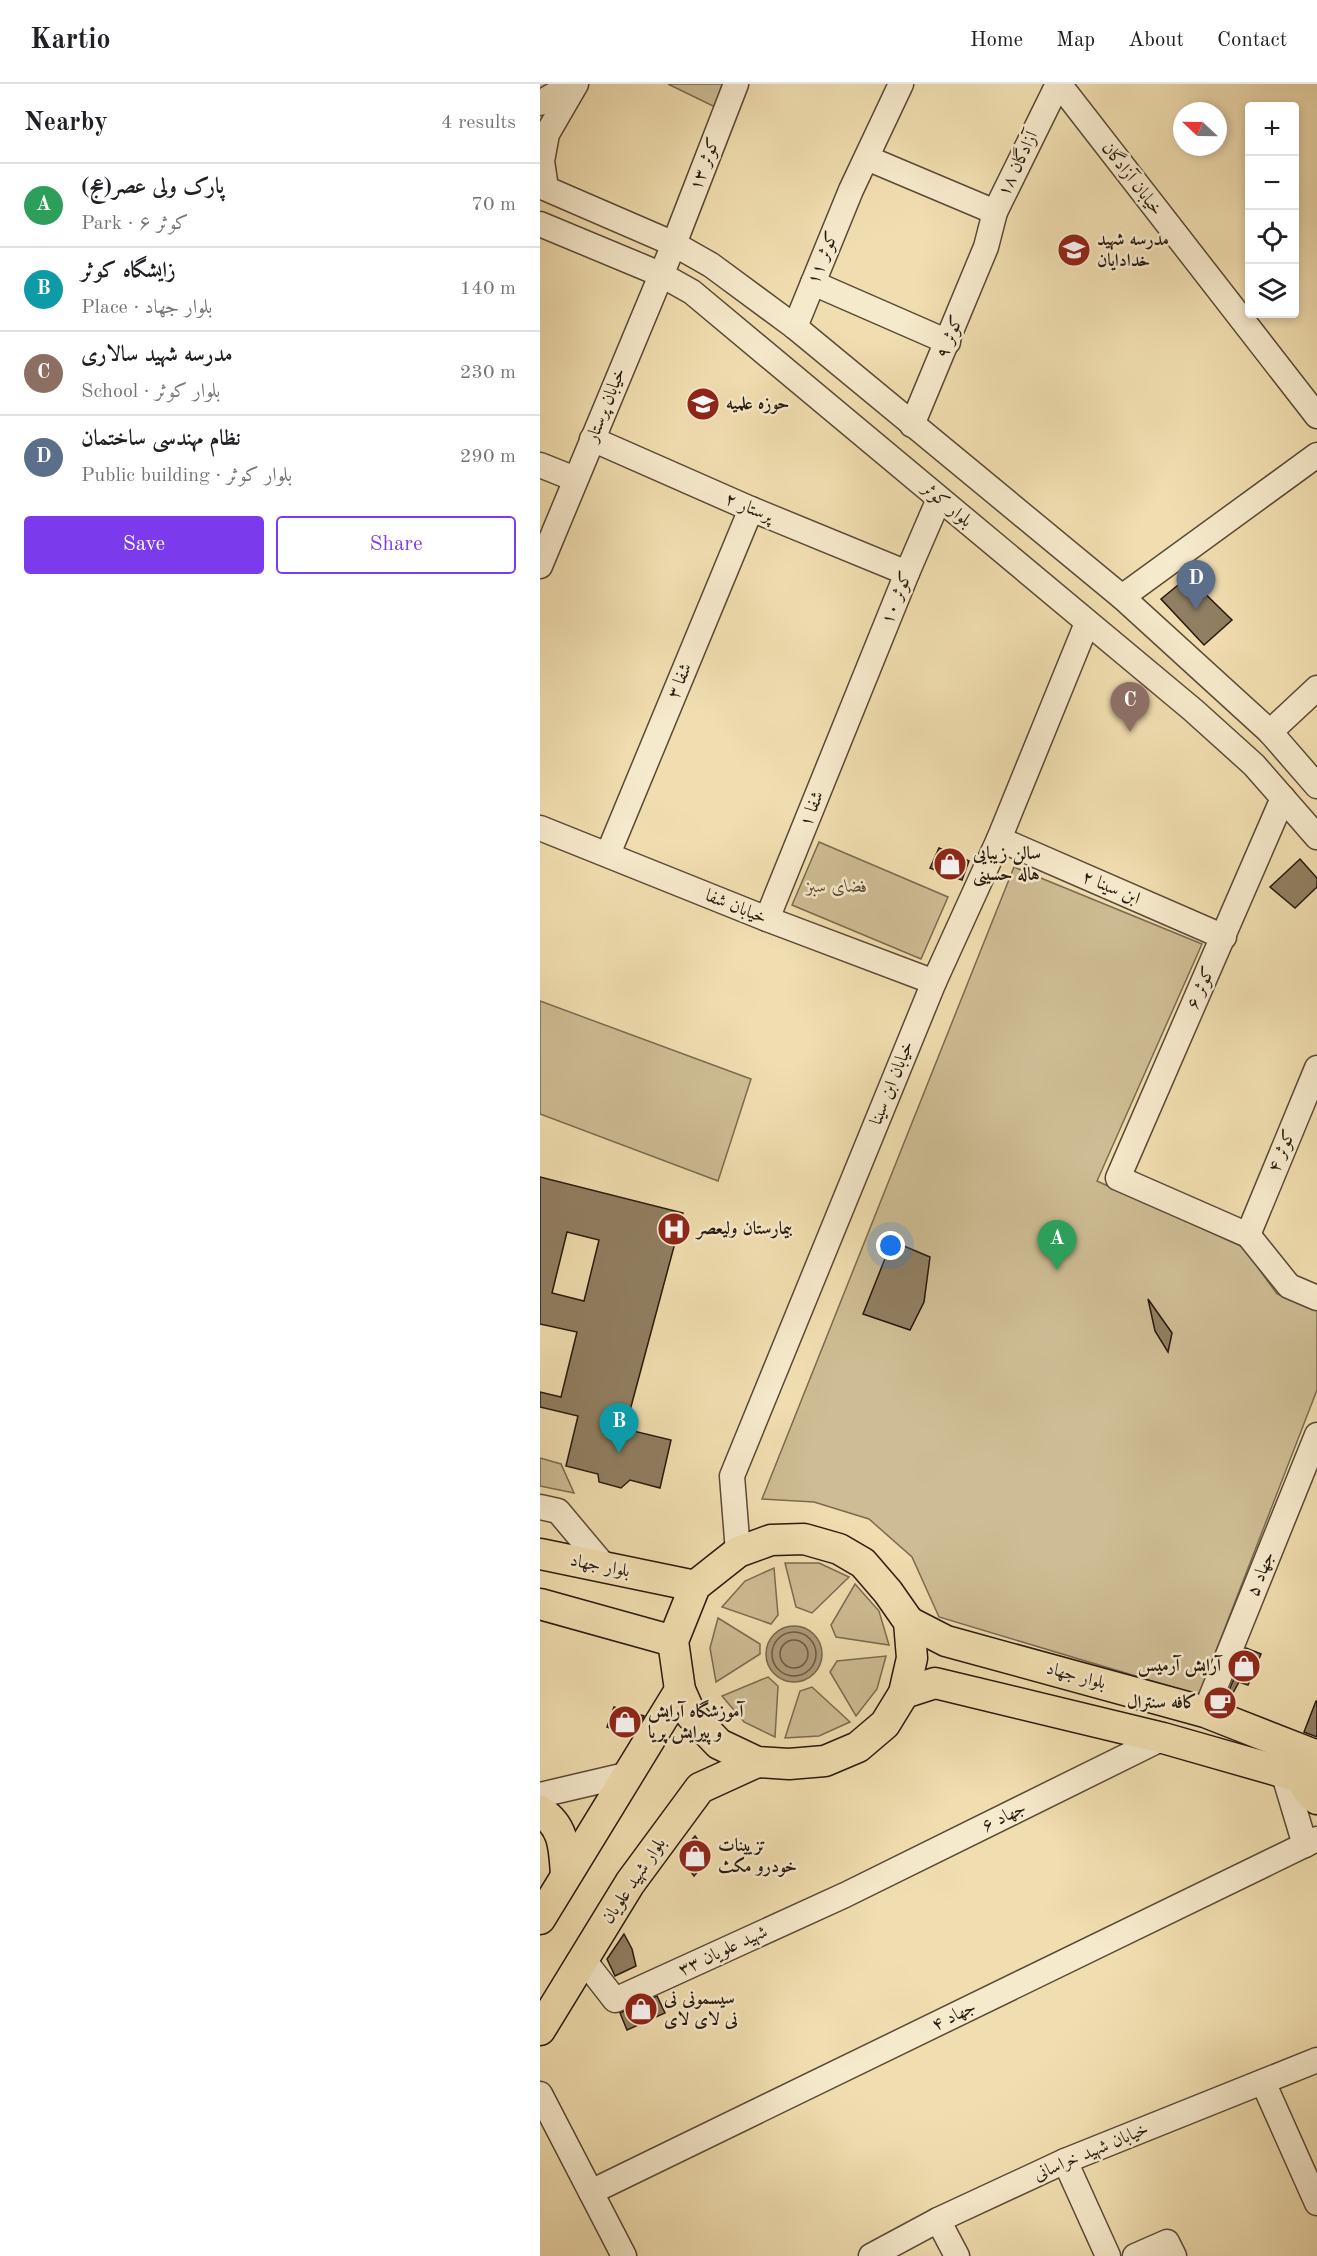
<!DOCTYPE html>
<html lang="en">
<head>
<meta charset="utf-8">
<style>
	:root { --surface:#fff; --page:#f6f6f6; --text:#202124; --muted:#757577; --line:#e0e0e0; --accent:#7c3aed }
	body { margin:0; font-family:"Old Standard TT",Amiri,serif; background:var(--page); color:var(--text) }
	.controls { position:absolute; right:18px; top:18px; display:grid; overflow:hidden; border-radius:6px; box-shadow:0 3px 9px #0003 }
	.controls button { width:54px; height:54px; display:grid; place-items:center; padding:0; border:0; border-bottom:2px solid var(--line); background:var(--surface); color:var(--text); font:30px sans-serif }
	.compass { position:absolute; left:633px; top:18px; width:54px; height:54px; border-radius:50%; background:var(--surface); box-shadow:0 3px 9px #0003; rotate:292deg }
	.you { position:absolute; left:351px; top:1162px; width:21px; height:21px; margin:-15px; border:4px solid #fff; border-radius:50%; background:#1a73e8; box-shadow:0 0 0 9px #1a73e833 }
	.badge { display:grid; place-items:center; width:39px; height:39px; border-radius:50%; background:var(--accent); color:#fff; font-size:20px; font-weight:700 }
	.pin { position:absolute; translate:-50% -50px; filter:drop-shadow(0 2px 3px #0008) }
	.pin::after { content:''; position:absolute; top:32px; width:21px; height:18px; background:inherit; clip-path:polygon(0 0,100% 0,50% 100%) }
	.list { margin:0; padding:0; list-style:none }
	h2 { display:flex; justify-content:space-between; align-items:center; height:78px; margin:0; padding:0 24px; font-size:26px }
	h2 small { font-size:20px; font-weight:400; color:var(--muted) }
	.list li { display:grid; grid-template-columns:39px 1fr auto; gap:18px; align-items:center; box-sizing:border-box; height:84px; padding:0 24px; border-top:2px solid var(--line) }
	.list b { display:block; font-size:22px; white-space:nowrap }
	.list p { margin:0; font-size:20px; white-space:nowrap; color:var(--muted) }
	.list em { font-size:20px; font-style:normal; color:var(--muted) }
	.actions { display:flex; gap:12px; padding:18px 24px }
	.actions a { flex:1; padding:14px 0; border:2px solid var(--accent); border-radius:6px; text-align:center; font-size:21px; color:var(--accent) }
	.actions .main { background:var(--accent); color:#fff }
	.icon { flex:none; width:33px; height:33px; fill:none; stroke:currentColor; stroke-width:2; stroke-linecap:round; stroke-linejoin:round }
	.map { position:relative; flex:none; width:777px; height:2172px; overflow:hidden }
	header { display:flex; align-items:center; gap:36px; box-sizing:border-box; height:84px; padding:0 30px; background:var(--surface); border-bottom:2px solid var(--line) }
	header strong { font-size:28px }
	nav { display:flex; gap:33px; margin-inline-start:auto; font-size:21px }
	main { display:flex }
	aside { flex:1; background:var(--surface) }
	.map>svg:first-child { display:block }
	.green { fill:#cebd94; stroke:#7a6b50; stroke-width:1.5 }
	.water { fill:#ac9b79; stroke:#76674e; stroke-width:1.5 }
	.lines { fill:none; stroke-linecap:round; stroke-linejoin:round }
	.shore { stroke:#695a43; stroke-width:1.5 }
	.building { fill:#907f62; stroke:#26190d; stroke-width:1.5; fill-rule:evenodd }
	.minor-casing { stroke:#594a36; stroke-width:27 }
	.major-casing { stroke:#26190d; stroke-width:33 }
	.minor { stroke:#f6eacc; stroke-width:24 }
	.major { stroke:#f1deb0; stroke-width:30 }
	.labels { text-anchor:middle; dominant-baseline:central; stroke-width:5; stroke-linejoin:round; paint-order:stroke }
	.street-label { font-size:18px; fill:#26190d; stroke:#f6eacc }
	.poi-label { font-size:18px; font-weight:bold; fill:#26190d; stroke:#f6eacc; text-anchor:start }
	.park-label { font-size:18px; font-style:italic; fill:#584a36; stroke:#f6eacc }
</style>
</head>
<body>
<header>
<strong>Kartio</strong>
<nav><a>Home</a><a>Map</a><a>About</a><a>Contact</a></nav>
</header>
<main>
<aside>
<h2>Nearby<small>4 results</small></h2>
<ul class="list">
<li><span class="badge" style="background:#2e9e5b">A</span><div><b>پارک ولی عصر(عج)</b><p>Park · کوثر ۶</p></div><em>70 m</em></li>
<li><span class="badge" style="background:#0f9aa8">B</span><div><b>زایشگاه کوثر</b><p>Place · بلوار جهاد</p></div><em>140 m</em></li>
<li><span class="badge" style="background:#8d6e63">C</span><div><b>مدرسه شهید سالاری</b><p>School · بلوار کوثر</p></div><em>230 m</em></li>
<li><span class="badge" style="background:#5c6f8a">D</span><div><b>نظام مهندسی ساختمان</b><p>Public building · بلوار کوثر</p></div><em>290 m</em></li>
</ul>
<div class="actions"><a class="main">Save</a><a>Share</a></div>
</aside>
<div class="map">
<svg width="777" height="2172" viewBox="0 0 777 2172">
	<rect width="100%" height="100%" fill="#f1deb0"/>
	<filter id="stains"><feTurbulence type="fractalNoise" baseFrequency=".00333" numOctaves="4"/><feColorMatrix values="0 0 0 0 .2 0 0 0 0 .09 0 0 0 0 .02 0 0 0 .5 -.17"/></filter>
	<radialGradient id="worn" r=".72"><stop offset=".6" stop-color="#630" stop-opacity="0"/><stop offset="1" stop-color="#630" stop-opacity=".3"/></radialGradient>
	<g class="green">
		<path d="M128,0h54l-7,23z"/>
		<path d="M279,758l129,55 -27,62 -129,-54z"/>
		<path d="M474,783l188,77 -105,237 146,66 34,47 40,15v81l-118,305 -260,-78 -27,-60 -43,-38 -55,-17 -52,-3z"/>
		<path d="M0,917l211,78 -33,102 -178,-67z"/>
		<path d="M0,1374l21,6 13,29 -34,-7z"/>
		<path d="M245,1479h34l30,14 -37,36 -16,-6z"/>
		<path d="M234,1484l4,47 -7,9 -49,-17 23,-26z"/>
		<path d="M315,1500l24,27 10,34 -53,-8 -5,-12z"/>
		<path d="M178,1534l42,26v10l-44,28 -6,-34z"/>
		<path d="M346,1572l-9,33 -21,27 -26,-44 7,-11z"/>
		<path d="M228,1593l10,9 -3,51 -31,-15 -22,-26z"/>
		<path d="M272,1603l38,35 -31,14 -34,2 15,-47z"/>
	</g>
	<circle class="water" cx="254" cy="1570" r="28"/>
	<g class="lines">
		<g class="shore">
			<circle cx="254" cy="1570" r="22"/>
			<circle cx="254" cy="1570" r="14"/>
		</g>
	</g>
	<g class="building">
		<path d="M648,493l44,43 -28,25 -43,-46z"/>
		<path d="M399,764l30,13 -7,19 -32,-12z"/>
		<path d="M760,775l17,19v9l-22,21 -25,-21z"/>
		<path d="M0,1093l143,36 -58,216 46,11 -11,48 -30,-8 -9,8 -22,-6 -1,-8 -32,-8 12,-50 -38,-9v-15l21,5 16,-65 -37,-8zM27,1148l32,8 -15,61 -32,-8z"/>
		<path d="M352,1157l38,16 -6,45 -14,28 -47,-16z"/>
		<path d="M608,1215l24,34 -4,19 -13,-21z"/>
		<path d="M706,1564l15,6 -13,31 -9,-3 -11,20 -3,-1z"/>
		<path d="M776,1617h1v36l-13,-5z"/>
		<path d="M74,1623l30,9 -12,20 -25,-9z"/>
		<path d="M155,1752l15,21 -16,19 -15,-21z"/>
		<path d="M84,1850l8,15 4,17 -21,10 -8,-17z"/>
		<path d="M117,1912l8,17 -38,17 -7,-17z"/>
	</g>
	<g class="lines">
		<g class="minor-casing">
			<g id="minor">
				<path d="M519,0l258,332"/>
				<path d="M0,19l32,-19"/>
				<path d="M327,74l128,54"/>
				<path d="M0,102l134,58 37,21 84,62 327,270 148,135 47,54"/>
				<path d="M6,104l-4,-27 5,-27 29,-50"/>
				<path d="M0,140l120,50 32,18 501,418 61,55 63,72"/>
				<path d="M273,199l135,59"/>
				<path d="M255,243l56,-137 50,-106"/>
				<path d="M372,341l74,-178 9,-35 63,-128"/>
				<path d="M52,355l159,70 156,64"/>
				<path d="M0,381l35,14"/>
				<path d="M0,482l134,-322 62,-160"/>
				<path d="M582,513l195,-142"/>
				<path d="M730,648l47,-44"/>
				<path d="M743,714l-165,380 130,57 41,51 28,12"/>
				<path d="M0,744l227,91 167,63"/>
				<path d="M459,755l225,98"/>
				<path d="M68,770l143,-345"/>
				<path d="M227,835l140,-346 32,-74"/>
				<path d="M708,1151l69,-167"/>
				<path d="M0,1423l18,4 47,56"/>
				<path d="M198,1468l-6,-76 202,-494 65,-143 88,-216"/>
				<path d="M665,1628l112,-277"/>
				<path d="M743,1688l22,73"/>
				<path d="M0,1711l90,-21"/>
				<path d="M43,1875l32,41 230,-105 318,-157"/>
				<path d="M723,1998l54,121"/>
				<path d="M0,2010l84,162"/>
				<path d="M525,2077l43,95"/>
				<path d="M51,2108l726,-353"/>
				<path d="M398,2136l19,36"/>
				<path d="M331,2172l67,-36 127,-59 252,-101"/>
				<path d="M595,2172l32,-14 7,14"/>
			</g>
		</g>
		<g class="major-casing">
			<g id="major">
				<path d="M264,1455l35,10 24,14 25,29 21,30 3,36 -8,35 -19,31 -27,23 -33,14 -36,3 -32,-2 -38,-18 -28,-29 -11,-25 -7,-49 22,-55 43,-34 33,-12z"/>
				<path d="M0,1470l155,32"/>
				<path d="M0,1520l133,37"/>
				<path d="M369,1538l37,19 259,71 107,42"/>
				<path d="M364,1609l31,-10 228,55 140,40"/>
				<path d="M768,1675c-9,16 -6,30 9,40"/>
				<path d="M0,1727c25,16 24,38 26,64"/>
				<path d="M0,1835l140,-229"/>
				<path d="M0,1946l90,-147 70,-95 57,-26"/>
			</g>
		</g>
		<use href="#minor" class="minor"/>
		<use href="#major" class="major"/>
	</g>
	<defs>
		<g id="school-disc" transform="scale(1.725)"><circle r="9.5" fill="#8f2418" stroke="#f6eacc"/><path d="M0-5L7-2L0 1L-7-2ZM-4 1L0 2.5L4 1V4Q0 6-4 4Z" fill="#fff"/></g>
		<g id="university-disc" transform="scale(1.725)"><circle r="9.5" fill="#8f2418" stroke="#f6eacc"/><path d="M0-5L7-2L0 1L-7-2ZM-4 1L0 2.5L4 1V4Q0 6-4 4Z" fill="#fff"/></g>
		<g id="shop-disc" transform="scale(1.725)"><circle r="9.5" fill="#8f2418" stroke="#f6eacc"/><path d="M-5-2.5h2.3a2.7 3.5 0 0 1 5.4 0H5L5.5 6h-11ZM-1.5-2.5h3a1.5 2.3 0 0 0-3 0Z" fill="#fff"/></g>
		<g id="hospital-disc" transform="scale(1.725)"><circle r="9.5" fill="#8f2418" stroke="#f6eacc"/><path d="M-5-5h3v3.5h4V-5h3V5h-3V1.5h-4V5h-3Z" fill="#fff"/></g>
		<g id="cafe-disc" transform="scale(1.725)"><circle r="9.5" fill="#8f2418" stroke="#f6eacc"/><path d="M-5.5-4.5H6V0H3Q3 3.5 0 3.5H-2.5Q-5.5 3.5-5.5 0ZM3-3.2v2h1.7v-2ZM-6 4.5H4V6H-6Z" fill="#fff"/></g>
	</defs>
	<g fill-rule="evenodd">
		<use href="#school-disc" x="534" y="166"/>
		<use href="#university-disc" x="163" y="320"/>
		<use href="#shop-disc" x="410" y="780"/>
		<use href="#hospital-disc" x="134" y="1145"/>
		<use href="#shop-disc" x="704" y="1582"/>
		<use href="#cafe-disc" x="680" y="1619"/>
		<use href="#shop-disc" x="85" y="1638"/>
		<use href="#shop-disc" x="155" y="1772"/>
		<use href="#shop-disc" x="101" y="1925"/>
	</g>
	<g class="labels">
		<g class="street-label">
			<text transform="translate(165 80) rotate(-69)">کوثر ۱۳</text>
			<text transform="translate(478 80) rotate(-64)">آزادگان ۱۸</text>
			<text transform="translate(592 95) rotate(52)">خیابان آزادگان</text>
			<text transform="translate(283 174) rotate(-68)">کوثر ۱۱</text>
			<text transform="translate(410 253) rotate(-68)">کوثر ۹</text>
			<text transform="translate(66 321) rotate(-68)">خیابان پرستار</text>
			<text transform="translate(407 421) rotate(40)">بلوار کوثر</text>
			<text transform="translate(209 424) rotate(23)">پرستار ۲</text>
			<text transform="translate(357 514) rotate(-68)">کوثر ۱۰</text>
			<text transform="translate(140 597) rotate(-67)">شفا ۳</text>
			<text transform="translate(272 725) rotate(-68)">شفا ۱</text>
			<text transform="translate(571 804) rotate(23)">ابن سینا ۲</text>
			<text transform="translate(196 823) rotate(22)">خیابان شفا</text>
			<text transform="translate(661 904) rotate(-66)">کوثر ۶</text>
			<text transform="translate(352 999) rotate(-68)">خیابان ابن سینا</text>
			<text transform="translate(742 1067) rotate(-67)">کوثر ۴</text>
			<text transform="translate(60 1482) rotate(11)">بلوار جهاد</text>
			<text transform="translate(721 1490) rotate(-68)">جهاد ۵</text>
			<text transform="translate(536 1592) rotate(15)">بلوار جهاد</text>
			<text transform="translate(464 1733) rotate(-26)">جهاد ۶</text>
			<text transform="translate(94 1797) rotate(-56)">بلوار شهید علویان</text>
			<text transform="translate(183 1867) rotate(-25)">شهید علویان ۳۳</text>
			<text transform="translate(414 1932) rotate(-26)">جهاد ۴</text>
			<text transform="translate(551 2068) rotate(-23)">خیابان شهید خراسانی</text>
		</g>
		<g class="poi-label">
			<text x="557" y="156">مدرسه شهید<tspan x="557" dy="21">خدادایان</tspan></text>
			<text x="186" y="320">حوزه علمیه</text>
			<text x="433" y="770">سالن زیبایی<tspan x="433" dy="21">هاله حسینی</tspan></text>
			<text x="157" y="1145">بیمارستان ولیعصر</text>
			<text x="681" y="1582" text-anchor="end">آرایش آرمیس</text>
			<text x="657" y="1619" text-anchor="end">کافه سنترال</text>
			<text x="108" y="1628">آموزشگاه آرایش<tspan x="108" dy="21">و پیرایش پریا</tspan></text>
			<text x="178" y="1762">تزیینات<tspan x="178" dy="21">خودرو مکث</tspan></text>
			<text x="124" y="1915">سیسمونی نی<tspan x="124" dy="21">نی لای لای</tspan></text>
		</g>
		<g class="park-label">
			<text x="297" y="803">فضای سبز</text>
		</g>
	</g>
	<rect width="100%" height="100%" filter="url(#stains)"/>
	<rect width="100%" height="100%" fill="url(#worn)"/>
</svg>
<div class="controls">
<button>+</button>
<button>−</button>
<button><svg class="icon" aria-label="locate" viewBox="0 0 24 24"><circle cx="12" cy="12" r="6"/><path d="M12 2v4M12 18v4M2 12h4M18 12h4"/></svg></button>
<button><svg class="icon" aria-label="layers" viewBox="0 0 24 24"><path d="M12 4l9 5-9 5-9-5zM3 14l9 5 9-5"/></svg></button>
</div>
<svg class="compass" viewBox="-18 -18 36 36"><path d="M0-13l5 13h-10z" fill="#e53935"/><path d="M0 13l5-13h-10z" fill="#757577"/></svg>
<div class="you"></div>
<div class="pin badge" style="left:517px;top:1186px;background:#2e9e5b">A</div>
<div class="pin badge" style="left:79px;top:1369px;background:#0f9aa8">B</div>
<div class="pin badge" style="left:590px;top:648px;background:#8d6e63">C</div>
<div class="pin badge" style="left:656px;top:526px;background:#5c6f8a">D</div>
</div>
</main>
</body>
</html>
